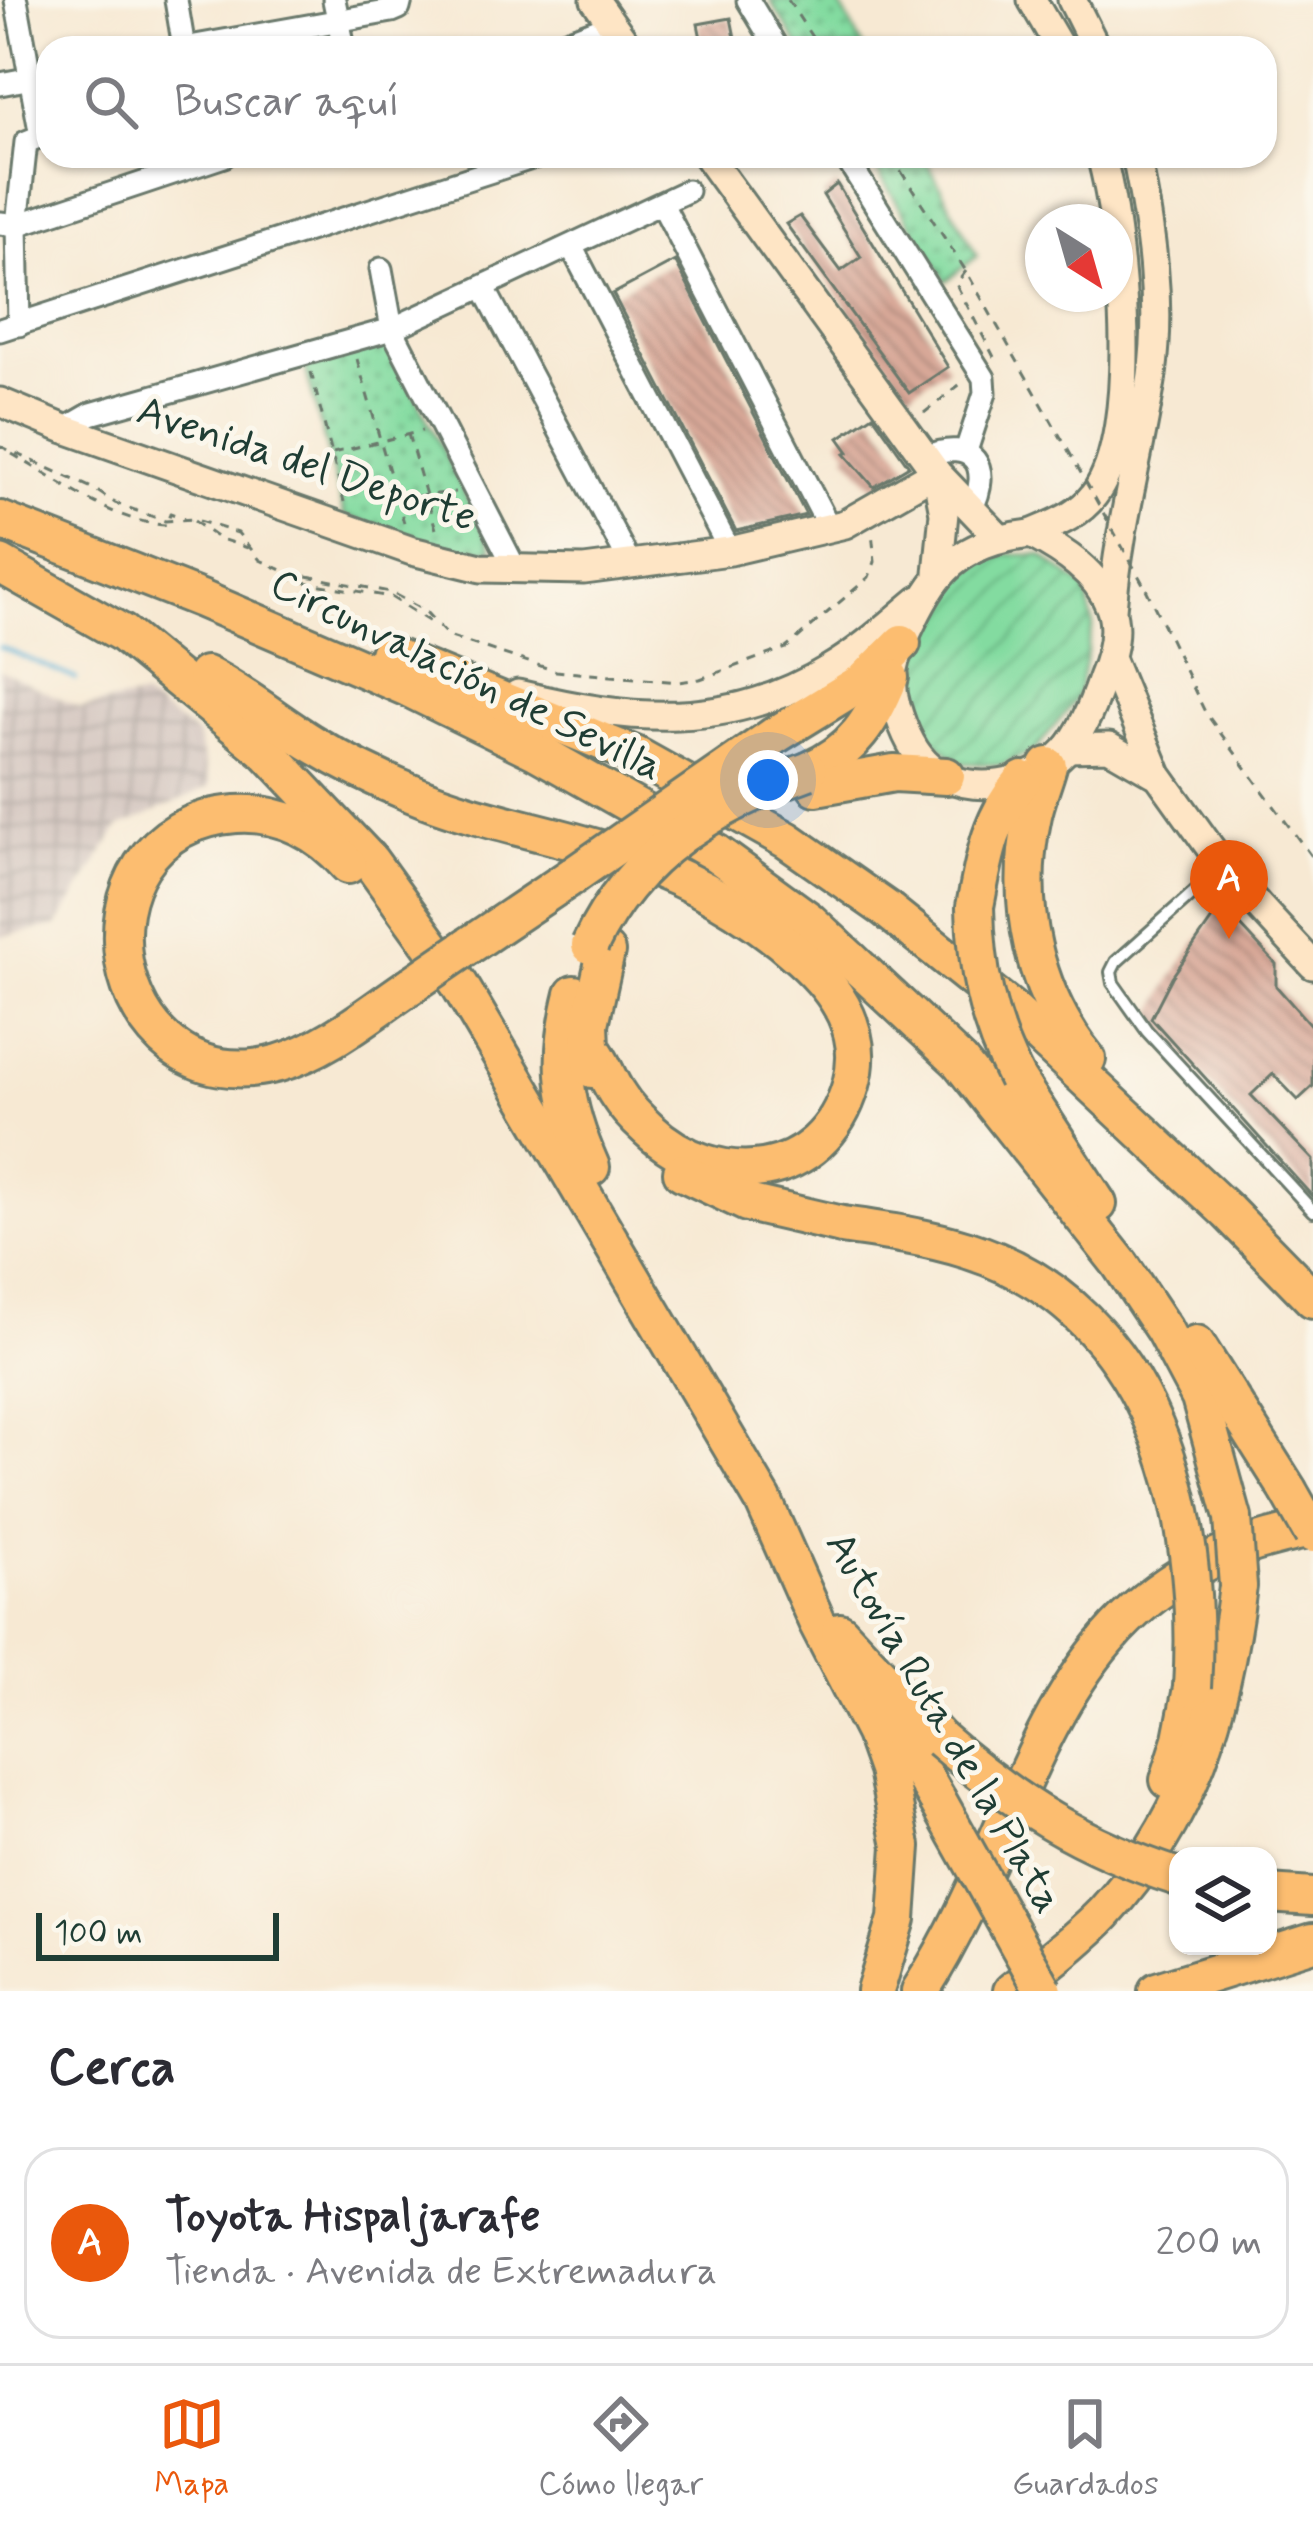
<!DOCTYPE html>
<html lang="es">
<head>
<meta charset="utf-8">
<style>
	:root { --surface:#fff; --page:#f2f2f3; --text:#2b2b33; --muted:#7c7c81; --line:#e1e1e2; --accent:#ea580c }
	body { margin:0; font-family:Mynerve,sans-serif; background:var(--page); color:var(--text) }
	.controls { position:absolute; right:36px; bottom:36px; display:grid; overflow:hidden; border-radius:24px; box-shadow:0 3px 9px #0004 }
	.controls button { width:108px; height:108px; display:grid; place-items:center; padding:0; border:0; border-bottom:3px solid var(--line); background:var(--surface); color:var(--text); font:60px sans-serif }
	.compass { position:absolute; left:1025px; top:204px; width:108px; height:108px; border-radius:50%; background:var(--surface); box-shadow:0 3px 9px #0004; rotate:143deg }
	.scale { position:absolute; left:36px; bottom:30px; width:243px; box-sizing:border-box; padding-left:12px; border:6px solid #1f3d34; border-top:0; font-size:33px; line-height:42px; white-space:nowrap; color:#1f3d34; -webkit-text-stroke:9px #fbf7ec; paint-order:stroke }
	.you { position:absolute; left:768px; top:780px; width:42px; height:42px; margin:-30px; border:9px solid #fff; border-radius:50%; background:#1a73e8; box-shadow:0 0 0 18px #1a73e833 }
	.badge { display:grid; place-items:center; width:78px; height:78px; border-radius:50%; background:var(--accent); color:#fff; font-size:39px; font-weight:700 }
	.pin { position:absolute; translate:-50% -99px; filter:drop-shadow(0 3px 6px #0008) }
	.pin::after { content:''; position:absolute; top:63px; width:42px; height:36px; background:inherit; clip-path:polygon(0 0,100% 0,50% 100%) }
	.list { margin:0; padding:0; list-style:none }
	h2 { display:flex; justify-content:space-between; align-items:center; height:156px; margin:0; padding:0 48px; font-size:51px }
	h2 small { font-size:39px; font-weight:400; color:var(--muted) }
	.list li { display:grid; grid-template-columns:78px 1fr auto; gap:36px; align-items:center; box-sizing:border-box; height:192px; margin:0 24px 24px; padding:0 24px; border:3px solid var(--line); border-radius:36px }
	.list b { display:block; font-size:45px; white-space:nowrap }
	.list p { margin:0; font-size:39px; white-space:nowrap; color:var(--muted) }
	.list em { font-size:39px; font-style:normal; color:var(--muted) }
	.icon { flex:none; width:66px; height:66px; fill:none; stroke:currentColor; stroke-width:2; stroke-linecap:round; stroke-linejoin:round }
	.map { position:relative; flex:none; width:1313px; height:1991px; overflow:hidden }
	.search { position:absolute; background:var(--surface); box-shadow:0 3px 9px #0004; left:36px; right:36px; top:36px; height:132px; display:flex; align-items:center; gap:30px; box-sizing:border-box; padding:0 42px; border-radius:36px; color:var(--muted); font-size:45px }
	.sheet { height:372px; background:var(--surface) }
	nav { display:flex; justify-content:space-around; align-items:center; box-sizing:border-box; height:168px; border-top:3px solid var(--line); background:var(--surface); font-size:33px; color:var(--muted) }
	nav a { display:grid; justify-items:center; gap:6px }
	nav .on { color:var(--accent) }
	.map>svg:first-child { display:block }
	.industrial { fill:url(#industrial-grid) }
	.park { fill:url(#park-dots); stroke:#518c6a; stroke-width:3 }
	.garden { fill:url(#garden-furrows); stroke:#518c6a; stroke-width:3 }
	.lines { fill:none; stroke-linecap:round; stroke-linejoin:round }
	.stream { stroke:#58b0d5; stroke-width:4.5 }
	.building { fill:url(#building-back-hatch) }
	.lane-casing { stroke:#6b796c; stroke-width:16 }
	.street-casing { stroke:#6b796c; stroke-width:27 }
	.secondary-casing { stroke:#6b796c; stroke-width:33 }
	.highway-casing { stroke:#6b796c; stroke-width:42 }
	.path { stroke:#6b796c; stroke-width:3; stroke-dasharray:9 9; stroke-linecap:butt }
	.lane { stroke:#fff; stroke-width:10 }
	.street { stroke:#fff; stroke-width:21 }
	.secondary { stroke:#fee5c5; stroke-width:27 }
	.highway { stroke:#fcbd6f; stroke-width:36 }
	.highway-bridge-casing { stroke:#6b796c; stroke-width:42; stroke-linecap:butt }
	.path-bridge { stroke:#6b796c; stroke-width:3; stroke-dasharray:9 9; stroke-linecap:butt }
	.highway-bridge { stroke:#fcbd6f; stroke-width:36 }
	.labels { text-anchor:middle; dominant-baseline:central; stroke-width:10; stroke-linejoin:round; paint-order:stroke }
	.street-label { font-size:42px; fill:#1f3d34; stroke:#fbf7ec }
</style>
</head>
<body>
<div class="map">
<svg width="1313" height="1991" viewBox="0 0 1313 1991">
	<defs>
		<pattern id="industrial-grid" width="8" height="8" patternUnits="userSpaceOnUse" patternTransform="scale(3)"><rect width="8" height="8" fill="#cfc0ba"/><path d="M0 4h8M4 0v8" fill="none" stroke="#a79d98"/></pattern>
		<pattern id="park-dots" width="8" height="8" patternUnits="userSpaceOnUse" patternTransform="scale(3)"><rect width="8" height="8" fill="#83dba0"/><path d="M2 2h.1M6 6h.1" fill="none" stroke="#6bb383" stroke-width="1.8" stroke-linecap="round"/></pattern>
		<pattern id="garden-furrows" width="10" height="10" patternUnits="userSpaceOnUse" patternTransform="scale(3)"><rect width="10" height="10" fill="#83dba0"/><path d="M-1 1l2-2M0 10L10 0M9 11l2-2" fill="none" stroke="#6bb383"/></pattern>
		<pattern id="building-back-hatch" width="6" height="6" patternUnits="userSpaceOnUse" patternTransform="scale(3)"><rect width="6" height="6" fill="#d8a898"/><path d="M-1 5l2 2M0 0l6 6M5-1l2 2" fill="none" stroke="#af8a7d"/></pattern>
	</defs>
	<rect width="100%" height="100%" fill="#fbf7ec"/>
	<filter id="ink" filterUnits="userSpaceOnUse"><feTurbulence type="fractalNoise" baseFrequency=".00833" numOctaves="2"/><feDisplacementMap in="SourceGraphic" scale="24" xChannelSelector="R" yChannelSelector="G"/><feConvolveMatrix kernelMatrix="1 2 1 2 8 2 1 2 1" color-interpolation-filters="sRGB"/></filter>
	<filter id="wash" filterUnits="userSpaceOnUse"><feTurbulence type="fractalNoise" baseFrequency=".004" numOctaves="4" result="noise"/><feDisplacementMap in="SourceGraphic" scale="48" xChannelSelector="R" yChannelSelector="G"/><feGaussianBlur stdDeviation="2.7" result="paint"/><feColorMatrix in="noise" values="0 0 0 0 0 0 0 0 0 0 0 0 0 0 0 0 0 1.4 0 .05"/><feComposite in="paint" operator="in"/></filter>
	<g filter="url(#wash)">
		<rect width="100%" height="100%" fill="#f7e9d3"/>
		<path class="industrial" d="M0,670l80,38 62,-11 55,38 13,52 -92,41 -61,98 -57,11z"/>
		<g class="park">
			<path d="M770,0h67l27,48h-64z"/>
			<path d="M868,156h56l53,100 -31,25z"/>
			<path d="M384,341l5,2 103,206c-39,11 -110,-21 -148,-34l-40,-153z"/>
		</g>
		<path class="garden" d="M996,554l46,1 43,33 8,37 -16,73 -42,52 -33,15 -41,-2 -32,-27 -17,-41 11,-61 30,-52z"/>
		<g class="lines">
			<path class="stream" d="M0,647l76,32"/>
		</g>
		<g id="blocks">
			<g class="building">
				<path d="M731,18l6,30h-34l-5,-24z"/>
				<path d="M837,184l111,183 -39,26 -123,-169 14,-8 41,55 20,-14 -38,-62z"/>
				<path d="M675,261l131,254 -70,16 -123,-237z"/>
				<path d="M873,415l36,51 -35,21 -29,-33 4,-2 -10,-14z"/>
				<path d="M1217,912h11l48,52v22l37,42v58l-15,14 -25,-26 -22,21 62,65v37l-162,-179 21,-41z"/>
			</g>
		</g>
	</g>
	<g filter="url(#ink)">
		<use href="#blocks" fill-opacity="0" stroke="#6b796c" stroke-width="3"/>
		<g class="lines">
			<g class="lane-casing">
				<path id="lane" d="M1221,868l-105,94 -5,10 2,11 34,48 166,180"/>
			</g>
			<g class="street-casing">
				<g id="street">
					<path d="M16,0l25,136 -15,6 -9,83 2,100"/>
					<path d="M176,0l8,48"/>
					<path d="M334,0l10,48"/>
					<path d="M748,0l29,48"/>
					<path d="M184,48l208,-37 7,-3 2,-8"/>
					<path d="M548,48l64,-24"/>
					<path d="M0,84l48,-9"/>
					<path d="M845,156l139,222 1,15 -19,58"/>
					<path d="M662,204l168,325"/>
					<path d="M0,223l17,2 207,-69"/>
					<path d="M571,246l159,305"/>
					<path d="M381,269l11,60 124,241"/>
					<path d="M484,288l147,277"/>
					<path d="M0,330l538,-174"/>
					<path d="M65,429l26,-15 301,-85 295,-138"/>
					<path d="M925,457c49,-20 68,10 46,53"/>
				</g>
			</g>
			<g class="secondary-casing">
				<g id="secondary">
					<path d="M595,0l34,48"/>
					<path d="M1032,0l28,48"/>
					<path d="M1072,0l24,48"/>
					<path d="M707,156l229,316 63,66"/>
					<path d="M0,402l65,27 347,122 69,17 103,2 146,-19 115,-27 91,-52"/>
					<path d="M936,472l8,41 -6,60"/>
					<path d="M1031,534c32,17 66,38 79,73 9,23 1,50 -8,71 -8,24 -20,55 -37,73 -32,34 -94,47 -134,17 -18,-14 -29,-42 -35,-63 -8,-25 -1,-46 10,-70 29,-64 52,-92 125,-101z"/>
					<path d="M1031,534c23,-10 47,-18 63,-39 49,-64 28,-264 7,-339"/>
					<path d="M1112,610c6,-80 28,-156 40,-235 10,-74 -1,-147 -16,-219"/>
					<path d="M1110,658l48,117 71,99 84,91"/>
					<path d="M518,694c112,27 210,38 313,-26 32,-19 60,-45 88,-68"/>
					<path d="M1068,748l41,-1 45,26"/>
				</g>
			</g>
			<g class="highway-casing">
				<g id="highway">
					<path d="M0,520l201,79 207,89 128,63 180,102 92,67 152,142 160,202 44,66 36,68 33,120"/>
					<path d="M0,564l122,69 145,119 103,109 89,123 304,516 54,122 57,111 13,37 15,76 -5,73 -22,72"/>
					<path d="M388,654l247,101 152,85 99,69 126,101 216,202 85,87"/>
					<path d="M206,675c38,19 71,47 107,69 31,19 64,35 98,49 73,31 152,41 226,68 62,22 115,53 164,97 37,33 65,75 50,127 -28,98 -135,108 -203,44 -11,-10 -22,-21 -30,-34 -11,-15 -15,-33 -27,-47"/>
					<path d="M774,736l91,-56 37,-37"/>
					<path d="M1048,766c-5,18 -13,36 -16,54 -18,84 2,173 55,239"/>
					<path d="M808,771c46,-20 64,-50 82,-94"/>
					<path d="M816,787l78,-14 52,3"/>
					<path d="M348,865c-28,-33 -68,-54 -112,-51 -180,14 -133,297 43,249 49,-14 92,-51 134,-79"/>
					<path d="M975,907c9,-49 15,-89 48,-127"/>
					<path d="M467,947l107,-72"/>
					<path d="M574,994c-17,67 -11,110 17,173"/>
					<path d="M592,1069l-2,-45 16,-72"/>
					<path d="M1016,1078l82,126"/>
					<path d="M682,1172l65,31 95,22"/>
					<path d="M1196,1344l92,146"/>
					<path d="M840,1632l100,107"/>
					<path d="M879,1698l58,101"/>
					<path d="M1169,1780l13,-41 10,-51"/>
					<path d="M1268,1894l45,3"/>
					<path d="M920,1991c122,-191 122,-415 393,-462"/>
					<path d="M1012,1991c31,-25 65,-50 92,-78 86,-93 119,-205 134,-327"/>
					<path d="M1157,1991l156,-49"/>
				</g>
			</g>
			<g class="path">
				<path d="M788,0l31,48"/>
				<path d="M891,156l75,115 102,179"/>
				<path d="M966,271l-10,13 38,73"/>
				<path d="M357,359l47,164"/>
				<path d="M311,372l33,130"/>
				<path d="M924,413l39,-31"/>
				<path d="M408,434l30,102"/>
				<path d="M0,446l94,43 21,14 50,18 28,-2 45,14 22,27 26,12 104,20 35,19 23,25 108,35 123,11 21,-3 86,-31 83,-71 6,-15 -3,-30"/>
				<path d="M333,453l89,-22"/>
				<path d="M12,454c46,26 101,69 155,71l3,-12 14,5"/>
				<path d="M399,498l56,-6"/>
				<path d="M194,521l24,17 30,10"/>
				<path d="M286,575l7,5 98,17 42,27"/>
				<path d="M1146,589l59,123 108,147"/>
			</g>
			<use href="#lane" class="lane"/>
			<use href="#street" class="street"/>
			<use href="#secondary" class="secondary"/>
			<use href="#highway" class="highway"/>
			<g class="highway-bridge-casing">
				<g id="highway-bridge">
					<path d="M574,875l200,-139"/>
					<path d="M975,907c1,61 12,116 41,171"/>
					<path d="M590,945c43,-93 126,-141 218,-174"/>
					<path d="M413,984l54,-37"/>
					<path d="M842,1225c42,6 85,12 126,25 188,60 235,263 224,438"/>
					<path d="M1288,1490l25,44"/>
					<path d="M1233,1518l5,68"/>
					<path d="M940,1739c76,66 142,107 238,138"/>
					<path d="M937,1799l107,192"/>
				</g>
			</g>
			<path class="path-bridge" d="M1068,450l78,139"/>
			<use href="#highway-bridge" class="highway-bridge"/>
		</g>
	</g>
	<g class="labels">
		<g class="street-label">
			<text transform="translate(306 465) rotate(18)">Avenida del Deporte</text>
			<text transform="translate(466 676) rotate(26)">Circunvalación de Sevilla</text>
			<text transform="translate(943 1723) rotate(60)">Autovía Ruta de la Plata</text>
		</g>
	</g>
</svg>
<div class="controls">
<button><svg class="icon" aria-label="layers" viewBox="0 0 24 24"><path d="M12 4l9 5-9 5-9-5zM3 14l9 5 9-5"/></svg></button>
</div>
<svg class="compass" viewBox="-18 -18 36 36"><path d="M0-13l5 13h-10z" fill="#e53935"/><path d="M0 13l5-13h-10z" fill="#7c7c81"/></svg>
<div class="scale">100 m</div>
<div class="you"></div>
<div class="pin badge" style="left:1229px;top:939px">A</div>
<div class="search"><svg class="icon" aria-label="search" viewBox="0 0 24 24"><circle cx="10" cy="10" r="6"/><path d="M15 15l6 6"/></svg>Buscar aquí</div>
</div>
<section class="sheet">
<h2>Cerca<small></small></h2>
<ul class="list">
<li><span class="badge">A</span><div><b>Toyota Hispaljarafe</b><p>Tienda · Avenida de Extremadura</p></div><em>200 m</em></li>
</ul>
</section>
<nav>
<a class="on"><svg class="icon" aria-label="map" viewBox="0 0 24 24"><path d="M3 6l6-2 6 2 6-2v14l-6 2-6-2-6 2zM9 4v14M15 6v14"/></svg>Mapa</a>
<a><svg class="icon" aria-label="directions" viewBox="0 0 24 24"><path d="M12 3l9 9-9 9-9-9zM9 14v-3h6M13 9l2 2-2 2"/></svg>Cómo llegar</a>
<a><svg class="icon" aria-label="saved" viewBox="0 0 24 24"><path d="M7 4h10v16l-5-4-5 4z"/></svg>Guardados</a>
</nav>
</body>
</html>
